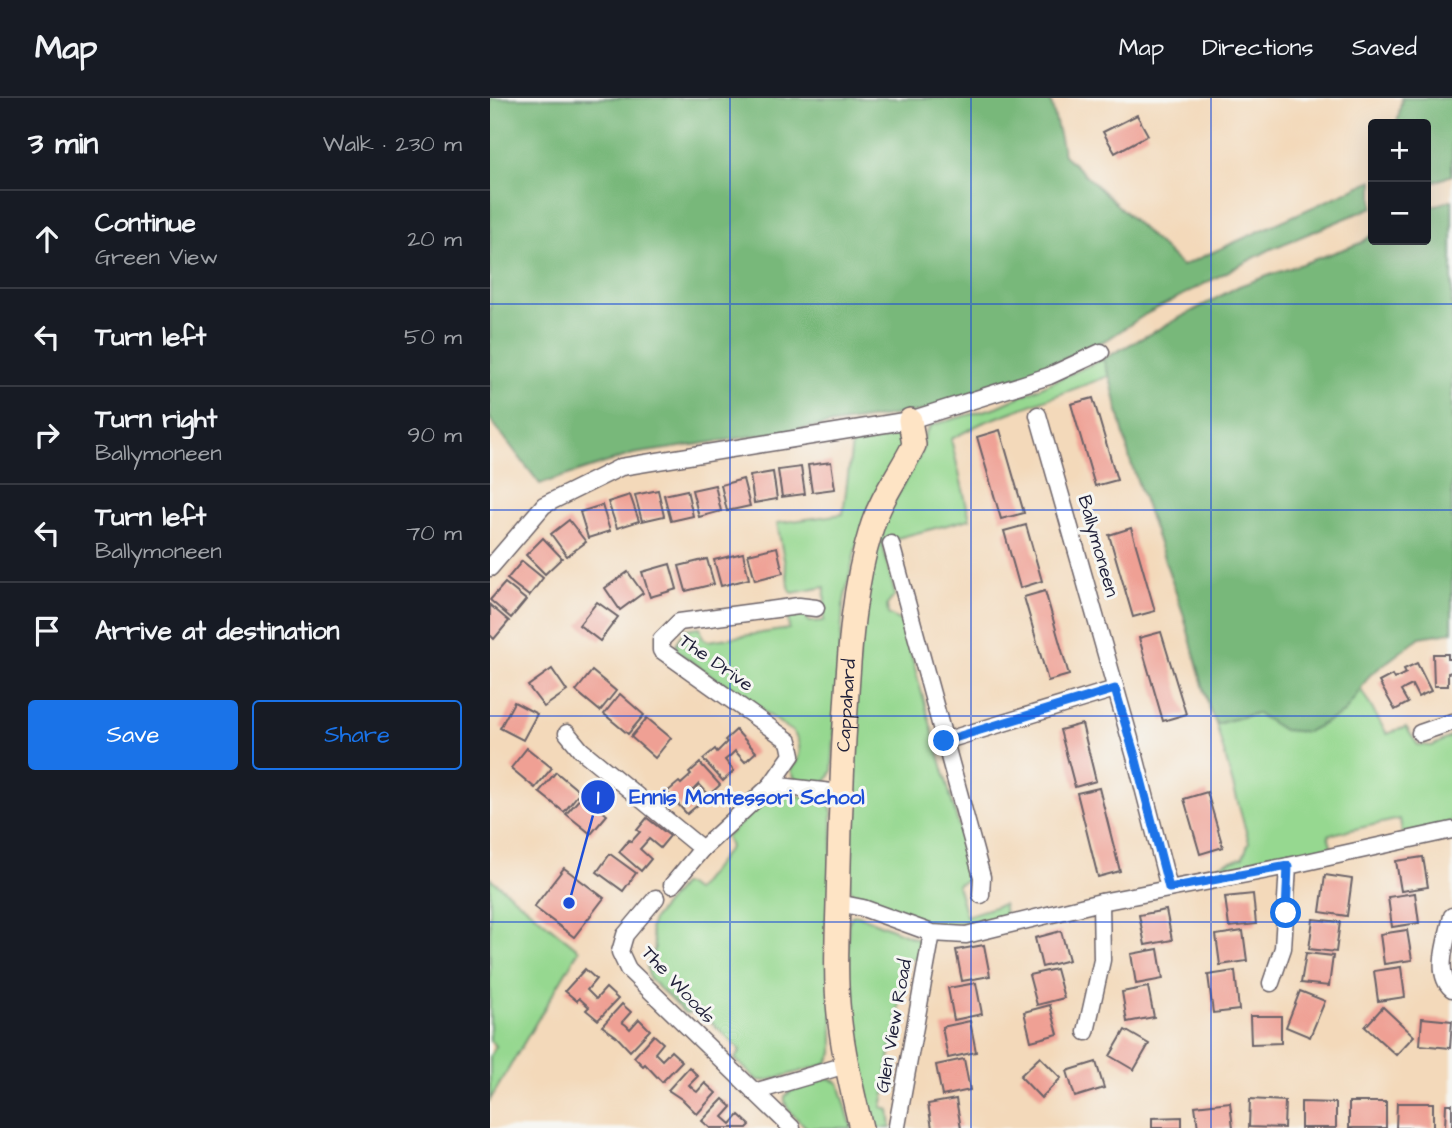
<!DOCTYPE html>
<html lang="en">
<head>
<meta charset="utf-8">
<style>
	:root { --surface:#171b24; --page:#20242c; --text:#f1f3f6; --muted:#9ea1a6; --line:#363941; --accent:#1a73e8 }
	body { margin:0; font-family:"Architects Daughter",sans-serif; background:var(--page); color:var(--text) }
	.controls { position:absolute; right:21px; top:21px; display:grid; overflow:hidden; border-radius:7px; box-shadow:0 7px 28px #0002 }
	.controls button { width:63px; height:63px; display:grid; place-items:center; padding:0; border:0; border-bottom:2px solid var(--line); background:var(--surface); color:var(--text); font:35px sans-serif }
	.stop { position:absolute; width:21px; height:21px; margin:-16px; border:5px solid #1a73e8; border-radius:50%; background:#fff }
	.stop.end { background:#1a73e8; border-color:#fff; box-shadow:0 2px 7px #0008 }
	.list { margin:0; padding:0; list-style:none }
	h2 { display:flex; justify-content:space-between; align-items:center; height:91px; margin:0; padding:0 28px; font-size:30px }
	h2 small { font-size:23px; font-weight:400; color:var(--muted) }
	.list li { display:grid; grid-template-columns:46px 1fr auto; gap:21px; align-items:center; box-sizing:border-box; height:98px; padding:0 28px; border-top:2px solid var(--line) }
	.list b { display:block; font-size:26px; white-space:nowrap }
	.list p { margin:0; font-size:23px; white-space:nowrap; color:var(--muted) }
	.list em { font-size:23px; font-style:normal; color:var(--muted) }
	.actions { display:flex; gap:14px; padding:21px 28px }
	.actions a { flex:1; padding:16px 0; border:2px solid var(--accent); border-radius:7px; text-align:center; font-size:24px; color:var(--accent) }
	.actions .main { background:var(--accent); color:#fff }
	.icon { flex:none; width:38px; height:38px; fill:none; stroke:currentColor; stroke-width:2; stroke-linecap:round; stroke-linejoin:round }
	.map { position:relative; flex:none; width:962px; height:1030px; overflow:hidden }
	header { display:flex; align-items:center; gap:42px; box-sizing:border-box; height:98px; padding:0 35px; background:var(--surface); border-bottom:2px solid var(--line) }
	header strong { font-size:33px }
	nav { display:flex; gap:38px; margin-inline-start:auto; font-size:24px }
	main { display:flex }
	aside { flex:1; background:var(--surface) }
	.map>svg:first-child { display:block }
	.green { fill:#96d890; stroke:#5c7d66; stroke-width:2 }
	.forest { fill:#78b87a; stroke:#4d6d5a; stroke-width:2 }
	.building { fill:#efa094 }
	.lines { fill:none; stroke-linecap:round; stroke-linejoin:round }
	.street-casing { stroke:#6b6267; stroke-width:19 }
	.secondary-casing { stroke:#6b6267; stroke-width:26 }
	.street { stroke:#fff; stroke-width:16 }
	.secondary { stroke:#fee4c5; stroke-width:23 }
	.route { stroke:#1a73e8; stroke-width:9 }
	.grid { fill:none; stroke:#1d4ed8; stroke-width:2; stroke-opacity:0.55 }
	.labels { text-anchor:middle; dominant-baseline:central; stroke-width:6; stroke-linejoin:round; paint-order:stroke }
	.street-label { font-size:19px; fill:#22223b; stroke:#f6f6f2 }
	.leader { fill:none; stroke:#1d4ed8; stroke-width:2.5 }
	.callout-dot { fill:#1d4ed8; stroke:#f6f6f2; stroke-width:2.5 }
	.mark-label { font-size:21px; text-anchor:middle; font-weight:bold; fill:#fff }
	.callout-label { font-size:21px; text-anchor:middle; font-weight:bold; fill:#1d4ed8; stroke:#f6f6f2; stroke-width:6; stroke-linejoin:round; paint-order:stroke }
</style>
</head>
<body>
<header>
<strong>Map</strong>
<nav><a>Map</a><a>Directions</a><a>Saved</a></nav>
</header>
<main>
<aside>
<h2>3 min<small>Walk · 230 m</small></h2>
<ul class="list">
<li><svg class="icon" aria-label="ahead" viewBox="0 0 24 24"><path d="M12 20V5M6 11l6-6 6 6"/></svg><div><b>Continue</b><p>Green View</p></div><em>20 m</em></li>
<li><svg class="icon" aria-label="left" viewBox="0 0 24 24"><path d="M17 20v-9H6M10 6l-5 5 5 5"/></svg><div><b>Turn left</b></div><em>50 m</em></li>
<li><svg class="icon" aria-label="right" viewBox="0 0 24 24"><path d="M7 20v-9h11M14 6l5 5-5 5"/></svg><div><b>Turn right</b><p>Ballymoneen</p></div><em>90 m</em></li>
<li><svg class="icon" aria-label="left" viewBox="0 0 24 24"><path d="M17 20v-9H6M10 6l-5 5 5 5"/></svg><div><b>Turn left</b><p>Ballymoneen</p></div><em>70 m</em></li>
<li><svg class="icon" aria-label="arrive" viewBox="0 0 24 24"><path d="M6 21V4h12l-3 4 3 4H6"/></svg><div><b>Arrive at destination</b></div></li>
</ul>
<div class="actions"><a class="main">Save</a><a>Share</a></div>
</aside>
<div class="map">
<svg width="962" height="1030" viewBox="0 0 962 1030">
	<rect width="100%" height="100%" fill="#f6f6f2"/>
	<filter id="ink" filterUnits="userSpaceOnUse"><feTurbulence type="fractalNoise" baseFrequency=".0143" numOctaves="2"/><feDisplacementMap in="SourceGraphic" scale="14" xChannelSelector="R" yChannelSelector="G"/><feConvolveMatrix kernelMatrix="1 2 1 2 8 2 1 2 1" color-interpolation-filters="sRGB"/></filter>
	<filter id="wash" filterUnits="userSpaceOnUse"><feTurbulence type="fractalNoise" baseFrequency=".00686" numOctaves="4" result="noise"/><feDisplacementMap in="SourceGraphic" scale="28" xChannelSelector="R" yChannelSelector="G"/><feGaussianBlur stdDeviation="1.57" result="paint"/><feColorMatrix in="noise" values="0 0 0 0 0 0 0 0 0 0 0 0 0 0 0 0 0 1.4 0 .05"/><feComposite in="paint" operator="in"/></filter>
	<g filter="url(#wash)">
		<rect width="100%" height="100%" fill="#f3d9ba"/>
		<g class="green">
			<path d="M613,261l6,17 -127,47 -31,16 19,80 -88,23 13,53 -8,10 1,9 14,8 71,255 -16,8 9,31 37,-12 3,14 -71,7 -31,-6 -49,-23 -6,-8 1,-138 15,-170 24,-70 33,-59 3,-18 7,-8 65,-18z"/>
			<path d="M404,334l6,6 3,11 -47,98 -13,59 -11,165 -5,10c-13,5 -33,5 -36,-11 10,-13 12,-24 2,-38l-108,-75 -8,-6 -1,-7 10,-15 14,-2 3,11 5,3 81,-12 -1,-11 3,-5h13l5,9 15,-1 1,-34 -32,6 -3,-2 -13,-68 66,-9 9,-70 34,-5z"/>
			<path d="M870,590l27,46 19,-7 12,18 14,1 20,-10v86l-19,6 -31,5 -2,-14 -72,16 4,14 -140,28 1,-3 50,-17 6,-15 -33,-118 41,-11 26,17 61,-17z"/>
			<path d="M282,696l47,4 10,4 3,10 1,241 -6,11 -61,17 -9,-1 -22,-21 5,-9 -43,-42 -6,5h-6l-36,-35 -2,-13 8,-17 -5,-20 4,-10 27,-33h6l8,6 35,-44 -4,-10z"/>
			<path d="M0,780l89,72 -89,150v-44l6,-10 -6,-5z"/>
			<path d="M368,817l63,26 -2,18h-12l-10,59 6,1 -6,28h-6l-5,32 11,1v9l-12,4 -3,14 7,3 2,18h-21l-22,-114v-91l4,-7z"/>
			<path d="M339,980l10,5 13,45h-45c-9,-9 -24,-18 -22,-32l6,-5z"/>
		</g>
		<g class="forest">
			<path d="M0,0h560l14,57 118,111 191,-86v27l-102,42 -125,65 -38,25 -121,55 -45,14 -309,46 -93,30 -50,-65z"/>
			<path d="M912,0h50v77l-26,10v-61h-29z"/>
			<path d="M962,102v432l-32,5 -50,38 -26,38 -37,19 -24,-2 -27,-17 -40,11 -6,-13 -27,-98 -53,-153 -20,-82 -7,-19 136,-73 122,-43 12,-9v6h53v-32z"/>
		</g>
		<g id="blocks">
			<g class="building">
				<path d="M647,17l11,20 -33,18 -12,-21z"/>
				<path d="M603,300l24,82 -22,6 -24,-82z"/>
				<path d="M510,332l24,83 -23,6 -24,-82z"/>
				<path d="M341,364l4,27 -23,3 -4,-27z"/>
				<path d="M311,369l4,27 -23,3 -4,-27z"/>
				<path d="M283,374l4,27 -23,4 -4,-27z"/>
				<path d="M253,381l7,27 -23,5 -6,-26z"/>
				<path d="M225,387l6,26 -22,6 -7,-27z"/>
				<path d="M168,392l6,26 -22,5 -7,-26z"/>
				<path d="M197,392l6,26 -22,5 -7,-26z"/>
				<path d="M140,397l9,26 -22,7 -9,-26z"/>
				<path d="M112,407l8,26 -22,7 -8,-26z"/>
				<path d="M79,422l17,22 -19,14 -16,-22z"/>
				<path d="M536,427l16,56 -22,7 -16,-57z"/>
				<path d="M641,430l24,83 -22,6 -24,-82z"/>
				<path d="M53,440l19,20 -17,16 -19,-19z"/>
				<path d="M287,449l6,26 -28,7 -7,-26z"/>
				<path d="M253,455l6,26 -28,7 -7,-26z"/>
				<path d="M217,461l7,25 -28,7 -7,-25z"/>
				<path d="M32,463l21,17 -14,18 -22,-17z"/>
				<path d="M180,466l7,25 -27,8 -8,-25z"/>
				<path d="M138,474l15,21 -23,17 -15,-22z"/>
				<path d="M15,485l21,17 -15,18 -21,-18z"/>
				<path d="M555,493l24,84 -21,6 -24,-84z"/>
				<path d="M107,504l21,15 -18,24 -21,-16z"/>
				<path d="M0,507l19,16 -15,18 -4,-4z"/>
				<path d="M671,534l25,82 -23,7 -24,-83z"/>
				<path d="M943,556h15v5h4v13l-4,1v13h-14z"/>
				<path d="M927,565l14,28 -13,6 -6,-12 -6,3 -5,3 7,12 -13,7 -16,-28 13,-7 2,4 12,-6 -2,-4z"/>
				<path d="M62,571l15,22 -23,16 -16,-21z"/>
				<path d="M102,573l24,20 -16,20 -24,-20z"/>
				<path d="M130,596l24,21 -16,19 -24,-20z"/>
				<path d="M24,604l23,12 -14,26 -23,-12z"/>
				<path d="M157,620l24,20 -16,20 -24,-21z"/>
				<path d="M592,626l14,57 -21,6 -15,-57z"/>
				<path d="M246,632l20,22 -11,10 -10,-11 -5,5 -5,4 9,11 -11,10 -20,-22 12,-10 2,3 10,-10 -2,-2z"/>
				<path d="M37,650l25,20 -17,20 -24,-20z"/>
				<path d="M210,665l20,22 -11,10 -10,-11 -5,5 -5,4 10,11 -12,10 -20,-22 12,-10 2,2 10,-9 -2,-2z"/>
				<path d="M66,674l24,20 -16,20 -25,-20z"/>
				<path d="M609,690l21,83 -22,6 -21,-84z"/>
				<path d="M717,694l16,55 -23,7 -16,-55z"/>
				<path d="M93,697l24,20 -16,19 -25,-20z"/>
				<path d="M157,720l23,18 -10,12 -11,-9 -9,10 11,10 -10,12 -22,-19 10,-12 2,2 9,-10 -3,-2z"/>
				<path d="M120,756l26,19 -13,18 -26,-19z"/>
				<path d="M933,759l5,30 -27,4 -5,-30z"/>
				<path d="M74,770l40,30 -30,39 -40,-30z"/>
				<path d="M835,777l27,4 -5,37 -27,-4z"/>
				<path d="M925,795l4,30 -27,4 -4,-30z"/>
				<path d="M763,796l3,30 -27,3 -4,-30z"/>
				<path d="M676,812l6,30 -27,5 -6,-30z"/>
				<path d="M823,821l27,3 -4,30 -27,-3z"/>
				<path d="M917,832l5,30 -28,4 -4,-30z"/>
				<path d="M571,833l8,29 -27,7 -7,-29z"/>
				<path d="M753,833l4,30 -27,4 -4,-30z"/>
				<path d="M494,847l6,31 -28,5 -6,-31z"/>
				<path d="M668,851l5,30 -27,5 -5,-30z"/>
				<path d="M816,855l27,3 -4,30 -28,-3z"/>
				<path d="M911,869l4,30 -27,4 -4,-30z"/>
				<path d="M95,871l11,10 -9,11 9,9 10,-11 12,11 -20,21 -12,-10 3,-3 -10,-9 -2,3 -12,-10z"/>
				<path d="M566,871l8,29 -27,7 -8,-30z"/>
				<path d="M745,873l4,39 -26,3 -5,-38z"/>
				<path d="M486,885l6,31 -28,6 -6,-32z"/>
				<path d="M658,889l6,30 -27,5 -5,-30z"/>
				<path d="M810,893l25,10 -15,36 -24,-10z"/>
				<path d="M132,906l9,8 -9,10 4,3 4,4 9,-10 11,11 -20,21 -14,-15 -14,-10z"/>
				<path d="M560,907l8,29 -27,7 -7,-29z"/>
				<path d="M893,909l31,29 -18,19 -31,-28z"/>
				<path d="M760,918h31v27l-30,1z"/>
				<path d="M932,920l30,3 -2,27 -30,-3z"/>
				<path d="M480,923l6,31 -28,6 -6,-31z"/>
				<path d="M635,932l24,14 -15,26 -24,-14z"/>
				<path d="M164,937l9,8 -8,10 7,7 9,-9 11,10 -20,21 -17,-18 -2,2 -9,-9z"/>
				<path d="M550,959l21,21 -20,20 -21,-22z"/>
				<path d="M474,961l6,31 -28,6 -6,-31z"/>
				<path d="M606,964l8,26 -29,9 -8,-26z"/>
				<path d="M199,969l9,9 -9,9 4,4 4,3 8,-9 11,10 -19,21 -14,-14 -15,-10z"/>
				<path d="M233,1001l9,8 -9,10 8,7 8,-9 11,10 -3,3h-37l-8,-7z"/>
				<path d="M466,1001l5,29h-29l-4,-24z"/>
				<path d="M760,1001l35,2 -1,27 -35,-1z"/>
				<path d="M740,1004l3,26h-35l-3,-22z"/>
				<path d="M811,1004l35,1v25h-35z"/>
				<rect x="859" y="1004" width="37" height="26"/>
				<path d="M907,1005h36v25h-37z"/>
				<path d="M956,1006h6v24h-7z"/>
				<path d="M692,1019v11h-30v-10z"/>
			</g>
		</g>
	</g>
	<g filter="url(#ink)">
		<use href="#blocks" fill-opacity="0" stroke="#6b6267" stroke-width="2"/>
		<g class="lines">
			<g class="street-casing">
				<g id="street">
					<path d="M548,317l98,345 33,128"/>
					<path d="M401,446l91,333 -1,18"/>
					<path d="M0,470l54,-63 77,-38 289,-47 139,-44 52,-24"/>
					<path d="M326,510l-17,-2 -120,16 -18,18v10l128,91 3,14 -21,30 69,8"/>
					<path d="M77,635l14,17 121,99"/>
					<path d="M930,635l32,-11"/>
					<path d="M454,643l171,-52"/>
					<path d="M182,787l30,-36 69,-64"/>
					<path d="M166,800l-31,37 -5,17 8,17 164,159"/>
					<path d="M348,805l25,5 69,25 34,2 135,-33 187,-36 164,-36"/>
					<path d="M962,818c-4,21 -19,57 0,73"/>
					<path d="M781,885l12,-35 5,-82"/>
					<path d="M596,934l16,-72 -1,-58"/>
					<path d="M264,994l92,-27"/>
					<path d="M407,1028l35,-193"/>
				</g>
			</g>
			<g class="secondary-casing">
				<g id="secondary">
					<path id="s1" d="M371,1030c-9,-38 -18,-75 -22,-114 -4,-37 -2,-74 -1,-111 1,-55 3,-109 6,-164 5,-71 6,-141 27,-209 9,-31 29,-57 43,-85l-4,-25"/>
				</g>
			</g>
			<use href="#street" class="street"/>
			<use href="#secondary" class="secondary"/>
		</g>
	</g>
	<g class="lines" filter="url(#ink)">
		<path class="route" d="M454,643l171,-52 21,71 33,128 119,-22 -2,47"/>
	</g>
	<path class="grid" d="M240,0v1030M481,0v1030M721,0v1030M0,206h962M0,412h962M0,618h962M0,824h962"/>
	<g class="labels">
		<g class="street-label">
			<text transform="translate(608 448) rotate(74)">Ballymoneen</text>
			<text transform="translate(226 565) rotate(35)">The Drive</text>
			<text stroke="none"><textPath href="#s1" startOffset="425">Cappahard</textPath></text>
			<text transform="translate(188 887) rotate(47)">The Woods</text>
			<text transform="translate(404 928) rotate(-80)">Glen View Road</text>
		</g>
	</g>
	<path class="leader" d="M79 805L108 699"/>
	<g class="callout-dot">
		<circle cx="79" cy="805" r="7"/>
		<circle cx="108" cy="699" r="18"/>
	</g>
	<g class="mark-label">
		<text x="108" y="706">1</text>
	</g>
	<g class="callout-label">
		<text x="257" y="706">Ennis Montessori School</text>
	</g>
</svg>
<div class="controls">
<button>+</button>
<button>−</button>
</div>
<div class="stop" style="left:796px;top:815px"></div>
<div class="stop end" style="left:454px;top:643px"></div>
</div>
</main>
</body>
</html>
